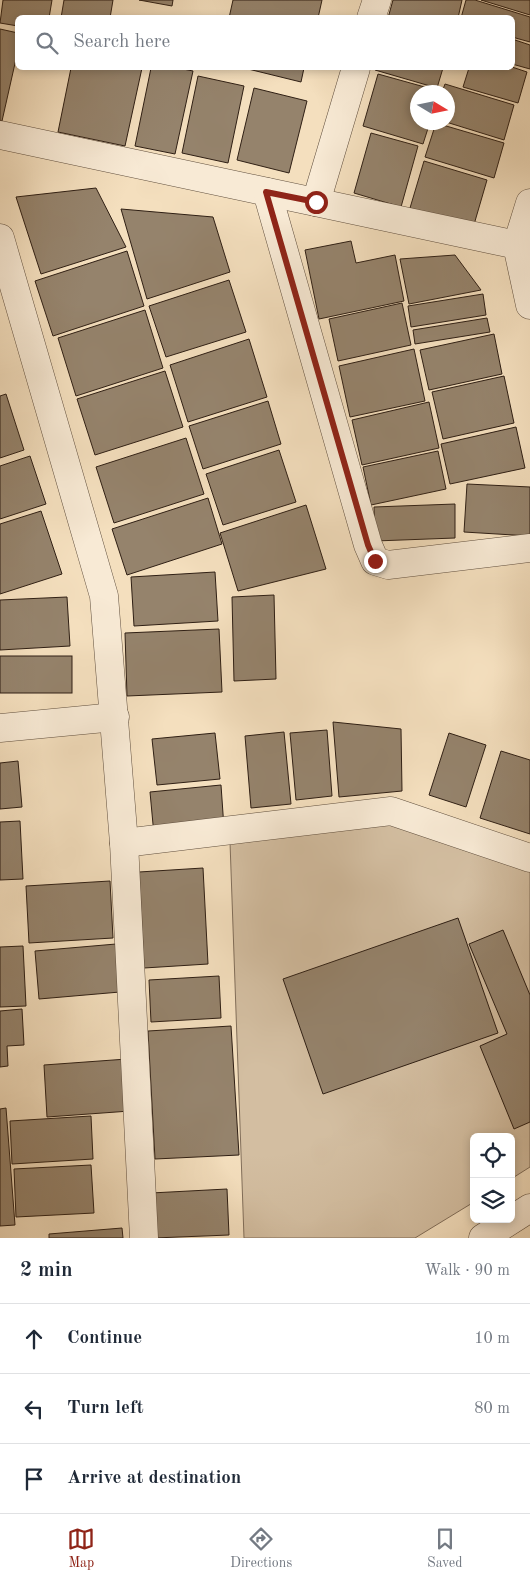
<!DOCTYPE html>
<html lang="en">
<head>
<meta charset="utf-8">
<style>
	:root { --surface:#fff; --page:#f6f6f7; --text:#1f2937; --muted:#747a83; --line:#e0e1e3; --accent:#8f2418 }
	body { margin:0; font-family:"Old Standard TT",serif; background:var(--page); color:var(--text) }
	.controls { position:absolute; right:15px; bottom:15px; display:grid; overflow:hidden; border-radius:8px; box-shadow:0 2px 8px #0003 }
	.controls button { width:45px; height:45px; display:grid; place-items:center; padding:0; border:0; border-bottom:1px solid var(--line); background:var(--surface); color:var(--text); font:25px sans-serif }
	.compass { position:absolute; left:410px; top:85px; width:45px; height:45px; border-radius:50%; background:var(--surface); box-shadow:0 2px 8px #0003; rotate:100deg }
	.stop { position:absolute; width:15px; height:15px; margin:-11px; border:4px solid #8f2418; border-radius:50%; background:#fff }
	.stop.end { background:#8f2418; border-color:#fff; box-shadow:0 1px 5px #0008 }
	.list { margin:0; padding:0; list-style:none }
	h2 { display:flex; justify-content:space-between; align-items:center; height:65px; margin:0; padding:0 20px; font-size:21px }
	h2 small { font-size:16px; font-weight:400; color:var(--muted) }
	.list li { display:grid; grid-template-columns:32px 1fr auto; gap:15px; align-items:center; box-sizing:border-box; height:70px; padding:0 20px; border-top:1px solid var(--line) }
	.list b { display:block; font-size:19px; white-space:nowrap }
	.list em { font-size:16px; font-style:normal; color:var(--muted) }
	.icon { flex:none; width:28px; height:28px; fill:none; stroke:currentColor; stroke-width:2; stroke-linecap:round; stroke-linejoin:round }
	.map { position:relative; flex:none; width:530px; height:1238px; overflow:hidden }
	.search { position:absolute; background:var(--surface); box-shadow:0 2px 8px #0003; left:15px; right:15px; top:15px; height:55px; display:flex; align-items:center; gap:12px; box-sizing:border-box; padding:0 18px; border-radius:8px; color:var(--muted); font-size:19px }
	.sheet { height:275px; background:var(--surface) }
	nav { display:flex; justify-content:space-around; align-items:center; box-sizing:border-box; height:70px; border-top:1px solid var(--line); background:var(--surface); font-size:14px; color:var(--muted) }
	nav a { display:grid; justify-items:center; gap:2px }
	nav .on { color:var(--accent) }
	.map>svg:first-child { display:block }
	.green { fill:#d3bea1; stroke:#816e5a }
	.building { fill:#95836c; stroke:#2f1f14 }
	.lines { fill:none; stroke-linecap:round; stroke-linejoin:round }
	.street-casing { stroke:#604f3e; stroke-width:29 }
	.street { stroke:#f8ead5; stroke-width:28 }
	.route { stroke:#8f2418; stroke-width:6 }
</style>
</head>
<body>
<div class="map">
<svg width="530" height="1238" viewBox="0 0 530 1238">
	<rect width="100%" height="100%" fill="#f4dfbe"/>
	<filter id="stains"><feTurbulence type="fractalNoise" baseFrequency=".004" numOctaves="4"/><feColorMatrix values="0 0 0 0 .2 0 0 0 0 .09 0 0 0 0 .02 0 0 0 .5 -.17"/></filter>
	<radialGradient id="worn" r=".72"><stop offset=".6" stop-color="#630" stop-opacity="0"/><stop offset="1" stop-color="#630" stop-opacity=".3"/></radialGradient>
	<path class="green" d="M384,818l146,53v296l-19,12v-42h-37v65l-59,36h-171l-14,-396z"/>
	<g class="building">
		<path d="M3,0h49l-3,18h-31v8l-18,-3z"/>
		<path d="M64,0h49l-3,18h-49z"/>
		<path d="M139,0h34l-1,6z"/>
		<path d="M233,0h89l-4,18h-89z"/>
		<path d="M393,0h69l-4,18h-70z"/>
		<path d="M466,0h9l55,17v25l-18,-5v-19h-51z"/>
		<path d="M481,0h49v15z"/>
		<path d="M0,29l18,4v17l-16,71h-2z"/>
		<path d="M512,39l18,6v24l-18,-5z"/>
		<path d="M512,67l15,5 -9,31 -55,-16 6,-19z"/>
		<path d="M71,68h71l-17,78 -67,-14z"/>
		<path d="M151,68h27l15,3 -18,83 -40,-8z"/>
		<path d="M244,68h60l-3,14z"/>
		<path d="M376,68h67l-6,20 -62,-18z"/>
		<path d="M378,74l61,17 -21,1v30h12l-7,22 -60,-18z"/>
		<path d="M198,76l46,10 -16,77 -46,-10z"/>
		<path d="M445,84l69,21 -10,35 -58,-18h2v-30h-6z"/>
		<path d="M254,88l53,13 -18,72 -52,-13z"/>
		<path d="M436,123l68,20 -10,35 -69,-21z"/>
		<path d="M371,133l47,13 -17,61 -47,-14z"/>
		<path d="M424,161l63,19 -14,48 -63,-20z"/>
		<path d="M96,188l30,59 -85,27 -25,-77z"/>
		<path d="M121,209l92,8 17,55 -83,27z"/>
		<path d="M351,241l5,22 39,-8 9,46 -85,18 -14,-69z"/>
		<path d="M127,251l17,55 -91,30 -18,-55z"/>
		<path d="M455,255l26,35 -72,14 -9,-45z"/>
		<path d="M229,280l17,52 -80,25 -17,-51z"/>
		<path d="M483,294l3,21 -75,12 -3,-21z"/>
		<path d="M402,303l9,42 -73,16 -9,-42z"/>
		<path d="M145,310l18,58 -87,28 -18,-58z"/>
		<path d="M487,318l3,14 -75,12 -2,-14z"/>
		<path d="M494,334l8,40 -73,16 -9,-40z"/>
		<path d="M249,339l18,58 -79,25 -18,-57z"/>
		<path d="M414,349l11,52 -75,16 -11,-51z"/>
		<path d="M165,371l18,56 -88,28 -18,-56z"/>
		<path d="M504,376l10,47 -71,16 -11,-47z"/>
		<path d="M6,394l18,56 -24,8v-62z"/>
		<path d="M268,401l13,43 -78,25 -14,-43z"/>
		<path d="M429,402l10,46 -77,17 -10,-45z"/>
		<path d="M516,427l9,41 -75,16 -9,-40z"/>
		<path d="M186,438l18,56 -90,29 -18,-56z"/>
		<path d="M279,450l17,52 -73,23 -17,-51z"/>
		<path d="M438,451l8,38 -75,16 -8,-38z"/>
		<path d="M30,456l16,48 -46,15v-53z"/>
		<path d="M467,484l63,3v49l-66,-4z"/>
		<path d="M208,498l14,46 -95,31 -15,-46z"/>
		<path d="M455,504v34l-80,3 -1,-34z"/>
		<path d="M306,505l20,64 -88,22 -18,-58z"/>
		<path d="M41,511l21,63 -62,20v-70z"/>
		<path d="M215,572l3,49 -84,5 -3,-49z"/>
		<path d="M274,595l2,84 -42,2 -2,-84z"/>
		<path d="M67,597l3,49 -70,4v-50z"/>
		<path d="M219,629l3,63 -95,4 -2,-63z"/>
		<rect x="0" y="656" width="72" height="37"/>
		<path d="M333,722l68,7 1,62 -63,6z"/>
		<path d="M327,730l5,66 -36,4 -6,-67z"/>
		<path d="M284,732l7,72 -40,4 -6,-72z"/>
		<path d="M215,733l5,46 -63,6 -5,-46z"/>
		<path d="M449,733l37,12 -20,62 -37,-12z"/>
		<path d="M501,751l29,9v74l-50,-16z"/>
		<path d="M18,761l4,46 -22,2v-46z"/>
		<path d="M221,785l3,43 -70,7 -4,-43z"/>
		<path d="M20,821l3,58 -23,1v-58z"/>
		<path d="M203,868l5,96 -64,4 -5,-96z"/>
		<path d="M110,881l3,57 -84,5 -3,-57z"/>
		<path d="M458,918l40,115 -175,61 -40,-115z"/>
		<path d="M503,930l27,65v127l-16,7 -34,-83 27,-12 -38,-90z"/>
		<path d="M116,944l4,48 -81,7 -4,-48z"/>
		<path d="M23,946l3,60 -26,1v-60z"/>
		<path d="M219,976l2,42 -70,4 -2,-42z"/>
		<path d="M22,1009l2,36 -17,1 1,20 -8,1v-56z"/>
		<path d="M231,1026l8,129 -84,4 -7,-128z"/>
		<path d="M127,1059l3,52 -83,6 -3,-52z"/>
		<path d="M6,1108l9,117 -15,1v-117z"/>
		<path d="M91,1116l2,43 -81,5 -2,-43z"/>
		<path d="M91,1165l3,48 -78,4 -2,-48z"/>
		<path d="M227,1189l2,46 -75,3 -3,-45z"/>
		<path d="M122,1228l1,10h-74v-4z"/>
	</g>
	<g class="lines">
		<g class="street-casing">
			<g id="street">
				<path d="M371,18l6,-18"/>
				<path d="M0,135l517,110"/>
				<path d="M267,192l101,353 7,16 13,4 142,-17"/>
				<path d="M316,202l40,-134"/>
				<path d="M530,203l-13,42 13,60"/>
				<path d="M0,238l104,358 20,247 20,395"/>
				<path d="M0,728l115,-11"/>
				<path d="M124,843l267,-32 139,47"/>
				<path d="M483,1238l47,-30"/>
			</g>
		</g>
		<use href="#street" class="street"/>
	</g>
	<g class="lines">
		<path class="route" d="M316,202l-50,-10 102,353 7,16"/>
	</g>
	<rect width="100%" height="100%" filter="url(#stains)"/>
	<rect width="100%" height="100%" fill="url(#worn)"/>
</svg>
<div class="controls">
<button><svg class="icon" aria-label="locate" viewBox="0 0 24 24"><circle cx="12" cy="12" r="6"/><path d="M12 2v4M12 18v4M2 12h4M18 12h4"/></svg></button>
<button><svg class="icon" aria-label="layers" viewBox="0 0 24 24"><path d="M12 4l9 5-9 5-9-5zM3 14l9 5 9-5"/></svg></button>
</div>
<svg class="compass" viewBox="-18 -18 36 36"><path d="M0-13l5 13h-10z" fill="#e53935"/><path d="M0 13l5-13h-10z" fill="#747a83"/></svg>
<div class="stop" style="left:316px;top:202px"></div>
<div class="stop end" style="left:375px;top:561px"></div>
<div class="search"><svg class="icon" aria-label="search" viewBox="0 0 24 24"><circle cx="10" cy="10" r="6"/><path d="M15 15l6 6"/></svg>Search here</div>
</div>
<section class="sheet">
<h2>2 min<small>Walk · 90 m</small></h2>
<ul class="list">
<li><svg class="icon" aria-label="ahead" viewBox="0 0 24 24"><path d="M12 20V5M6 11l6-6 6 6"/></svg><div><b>Continue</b></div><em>10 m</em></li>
<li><svg class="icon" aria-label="left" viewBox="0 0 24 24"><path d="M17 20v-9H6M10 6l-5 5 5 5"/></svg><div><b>Turn left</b></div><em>80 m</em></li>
<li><svg class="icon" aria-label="arrive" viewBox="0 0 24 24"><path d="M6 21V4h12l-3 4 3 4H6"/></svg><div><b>Arrive at destination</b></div></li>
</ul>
</section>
<nav>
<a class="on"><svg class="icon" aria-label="map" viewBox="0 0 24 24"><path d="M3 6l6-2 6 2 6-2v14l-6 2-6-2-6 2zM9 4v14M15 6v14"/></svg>Map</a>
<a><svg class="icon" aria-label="directions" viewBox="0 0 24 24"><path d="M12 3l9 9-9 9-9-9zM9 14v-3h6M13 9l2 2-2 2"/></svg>Directions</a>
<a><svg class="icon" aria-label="saved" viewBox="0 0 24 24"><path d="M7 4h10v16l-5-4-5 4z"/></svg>Saved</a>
</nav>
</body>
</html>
